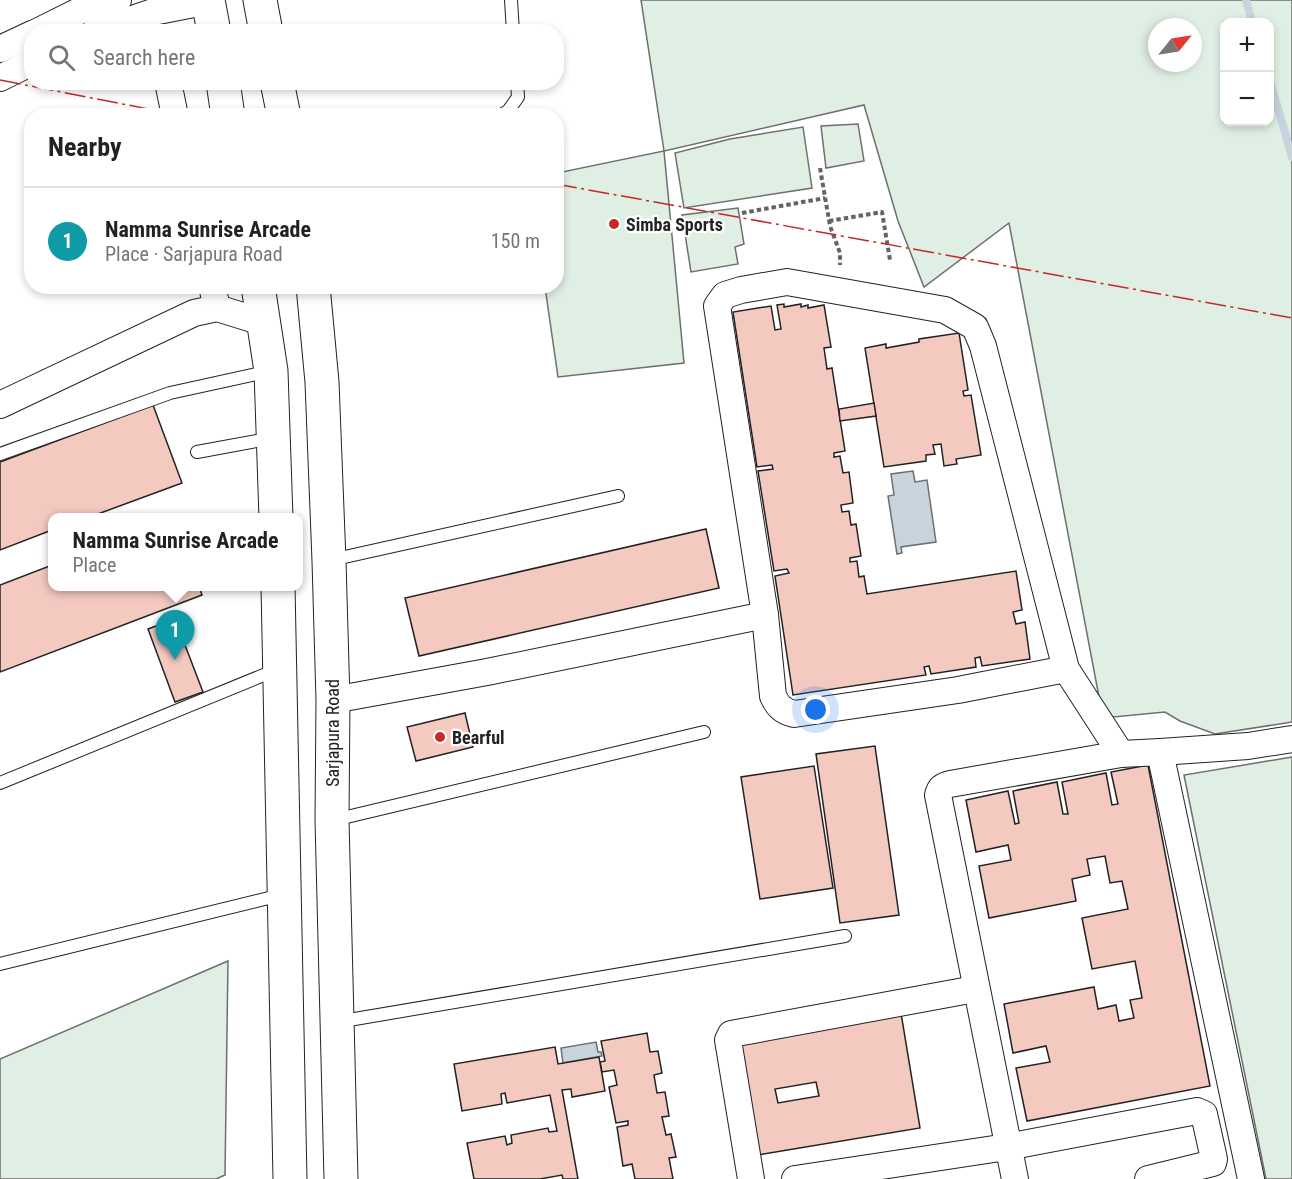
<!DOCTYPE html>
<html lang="en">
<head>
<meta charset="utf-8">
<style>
	:root { --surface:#fff; --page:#f6f6f6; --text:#222; --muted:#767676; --line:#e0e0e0; --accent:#b45309 }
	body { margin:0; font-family:"Roboto Condensed",sans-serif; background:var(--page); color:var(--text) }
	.controls { position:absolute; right:18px; top:18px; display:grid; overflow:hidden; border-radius:12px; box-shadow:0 3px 9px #0003 }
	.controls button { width:54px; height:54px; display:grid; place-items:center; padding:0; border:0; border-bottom:2px solid var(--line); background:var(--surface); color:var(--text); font:30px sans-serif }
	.compass { position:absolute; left:1148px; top:18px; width:54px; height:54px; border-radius:50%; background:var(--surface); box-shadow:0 3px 9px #0003; rotate:60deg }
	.you { position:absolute; left:816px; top:710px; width:21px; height:21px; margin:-15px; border:4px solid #fff; border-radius:50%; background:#1a73e8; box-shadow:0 0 0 9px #1a73e833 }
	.badge { display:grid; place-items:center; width:39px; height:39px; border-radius:50%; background:var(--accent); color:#fff; font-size:20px; font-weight:700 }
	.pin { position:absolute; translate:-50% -50px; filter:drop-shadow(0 2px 3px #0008) }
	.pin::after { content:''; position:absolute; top:32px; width:21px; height:18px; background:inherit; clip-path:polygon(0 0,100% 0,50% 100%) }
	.popup { position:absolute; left:48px; top:513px; width:255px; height:78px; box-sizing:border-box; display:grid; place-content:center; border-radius:12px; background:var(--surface); filter:drop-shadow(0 2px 4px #0005); font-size:20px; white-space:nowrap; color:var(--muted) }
	.popup b { font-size:22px; color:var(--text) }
	.popup::after { content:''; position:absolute; left:50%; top:100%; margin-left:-12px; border:12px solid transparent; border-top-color:var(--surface) }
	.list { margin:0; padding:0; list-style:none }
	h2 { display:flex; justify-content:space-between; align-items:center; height:78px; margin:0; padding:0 24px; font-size:26px }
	h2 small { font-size:20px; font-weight:400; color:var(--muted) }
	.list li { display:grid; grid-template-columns:39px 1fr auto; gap:18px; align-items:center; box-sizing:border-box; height:108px; padding:0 24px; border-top:2px solid var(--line) }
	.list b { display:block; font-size:22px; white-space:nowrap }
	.list p { margin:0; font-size:20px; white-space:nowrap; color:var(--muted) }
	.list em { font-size:20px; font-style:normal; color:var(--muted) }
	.icon { flex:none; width:33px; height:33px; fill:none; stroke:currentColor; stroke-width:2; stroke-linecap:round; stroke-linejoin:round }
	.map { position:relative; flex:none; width:1292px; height:1179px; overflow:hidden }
	.search { position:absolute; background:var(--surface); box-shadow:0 3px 9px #0003; left:24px; top:24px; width:540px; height:66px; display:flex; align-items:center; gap:15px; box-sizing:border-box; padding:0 21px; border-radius:24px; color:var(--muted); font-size:22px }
	.panel { position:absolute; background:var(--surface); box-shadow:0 3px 9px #0003; left:24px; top:108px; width:540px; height:186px; border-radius:24px }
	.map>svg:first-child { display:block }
	.green { fill:#e0efe3; stroke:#6f6f6f; stroke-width:1.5; fill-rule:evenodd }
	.water { fill:#c7d3dd; stroke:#6f6f6f; stroke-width:1.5 }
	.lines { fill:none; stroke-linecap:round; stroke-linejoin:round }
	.stream { stroke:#c7d3dd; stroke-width:8 }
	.building { fill:#f3c9c0; stroke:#222; stroke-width:1.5; fill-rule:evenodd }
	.service-casing { stroke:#222; stroke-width:14 }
	.minor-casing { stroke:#222; stroke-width:28 }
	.primary-casing { stroke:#222; stroke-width:35 }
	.path { stroke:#646464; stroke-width:4; stroke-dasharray:4.5 3; stroke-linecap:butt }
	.service { stroke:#fff; stroke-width:12 }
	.minor { stroke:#fff; stroke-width:26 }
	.primary { stroke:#fff; stroke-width:33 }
	.power { stroke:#c62828; stroke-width:1.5; stroke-dasharray:21 4.5 3 4.5; stroke-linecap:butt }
	.poi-dot { fill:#c62828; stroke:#fff; stroke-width:2 }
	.labels { text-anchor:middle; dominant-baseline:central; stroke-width:4.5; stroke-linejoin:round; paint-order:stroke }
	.poi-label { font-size:18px; font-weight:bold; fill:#222; stroke:#fff; text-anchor:start }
	.street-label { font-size:18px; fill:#222; stroke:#fff }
</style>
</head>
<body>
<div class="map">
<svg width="1292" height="1179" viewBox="0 0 1292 1179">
	<rect width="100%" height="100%" fill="#fff"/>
	<g class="green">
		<path d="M641,0h651v722l-77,12 -35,-13 -15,-9 -62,6 -94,-495 -85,64 -26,-66 -34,-116 -200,46 20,212 -126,14 -13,-90 11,-1 1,-113 107,-22zM1224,22h46v100h-46zM1157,27h36v36h-36z"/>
		<path d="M858,124l6,37 -38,7 -5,-42z"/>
		<path d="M803,127l9,61 -128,20 -9,-55 55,-14z"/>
		<path d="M738,208l6,36 -9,3 3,17 -47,8 -9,-57z"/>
		<path d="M1292,757v422h-26l-82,-404z"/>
		<path d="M228,961l-3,214 -9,4h-216v-120z"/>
	</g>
	<g class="water">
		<path d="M913,471l2,11 12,-2 9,62 -35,5 1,6 -5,1 -9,-58 6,-1 -3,-21z"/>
		<path d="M596,1042l2,10h3l1,4 -39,7 -2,-15z"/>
	</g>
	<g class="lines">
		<g class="stream">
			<path d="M1246,0l6,22"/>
			<path d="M1270,81l22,76"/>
		</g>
	</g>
	<g class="building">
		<path d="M784,304v3l17,-3v3l7,-2v3l16,-3 7,42 -7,1 3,21 5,-1 13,83 -11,2v4l6,-1 3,17 6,-1 4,31 -12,2 1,7 7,-1 2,14 5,-1 5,32 -11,2v4l7,-1 2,16 5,-1 3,18 149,-23 6,39 -9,2 3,12 9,-2 5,37 -48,7 -2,-9 -5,1 1,9 -45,7 -2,-8 -5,1 2,8 -133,20 -18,-119 14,-3 -2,-4 -13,2 -16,-100 15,-2 -1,-4 -15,2 -24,-155 38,-6 4,24 6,-1 -4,-24z"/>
		<path d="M959,333l9,57 -5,1 1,5 7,-1 10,60 -25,4 1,5 -13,2 -3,-22 -8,1 2,9 -9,1v6l-42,6 -19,-119 21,-4v4l33,-6v-3z"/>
		<path d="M874,403l2,13 -36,5 -1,-12z"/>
		<path d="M153,405l29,78 -95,35h-35v12l-52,20v-88z"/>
		<path d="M706,529l13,59 -300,68 -14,-58z"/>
		<path d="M52,565v21h147l3,9 -202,77v-87z"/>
		<path d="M175,619l28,73 -28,10 -27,-73z"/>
		<path d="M465,713l8,34 -57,14 -9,-34z"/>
		<path d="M875,746l24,169 -59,8 -24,-169z"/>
		<path d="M1148,765l62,321 -183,35 -11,-53 34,-6 -4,-16 -33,7 -9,-49 90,-17 4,22 18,-4 3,16 15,-3 -4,-18 12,-2 -7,-37 -43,8 -10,-51 46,-9 -6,-28 -12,2 -5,-27 -18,3 3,16 -18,4 4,22 -87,17 -10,-52 32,-6 -3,-15 -32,7 -10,-52 42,-9 7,33 4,-1 -6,-32 44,-9 6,32h5l-6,-32 44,-9 6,32 6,-1 -7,-32z"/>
		<path d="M814,766l19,122 -73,11 -19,-122z"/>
		<path d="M901,1013l19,115 -168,28 -19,-115zM816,1082l3,14 -41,7 -3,-14z"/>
		<path d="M647,1033l3,19 8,-1 4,22 -8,2 3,18 8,-1 4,24 -7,1 4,18 5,-1 5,23 -7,1 4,21h-38l-3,-15 -9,2 -6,-39 11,-2v-4l-12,2 -7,-36 8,-2 -3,-15 -12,2 -2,-10 5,-1 -4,-20z"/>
		<path d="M555,1047l3,17 41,-7 6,34 -33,6 -1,-8 -9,1 16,89h-15l-1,-4 -22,4h-66l-7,-36 38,-7 2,9 5,-2 -1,-8 37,-7 1,4 8,-1 -7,-36 -43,8 -2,-10 -4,1 1,10 -40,7 -8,-47z"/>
	</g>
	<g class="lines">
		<g class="service-casing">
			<g id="service">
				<path d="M511,0l2,32"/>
				<path d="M499,116l9,-5 10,-14 -1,-15"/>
				<path d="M197,452l76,-14"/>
				<path d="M0,454l170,-61 100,-22"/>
				<path d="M331,560l287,-64"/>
				<path d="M0,783l276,-113"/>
				<path d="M334,820l370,-88"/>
				<path d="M0,964l281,-69"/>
				<path d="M337,1022l508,-86"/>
			</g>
		</g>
		<g class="minor-casing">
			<g id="minor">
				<path d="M37,32l46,-23 35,-9"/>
				<path d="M94,32l59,-20 56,-11"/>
				<path d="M0,49l32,-15"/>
				<path d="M0,78l32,-16"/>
				<path d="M168,82l7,34"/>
				<path d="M212,286l5,22"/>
				<path d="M0,405l194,-92 23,-5 48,15"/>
				<path d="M1066,669l-108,21 -164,24c-11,-3 -16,-7 -21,-18l-8,-81 -48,-309 8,-11 16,-5 46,-8 158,28 30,17 8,19 83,323 55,85"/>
				<path d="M333,700l154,-28 278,-57"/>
				<path d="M1160,752l88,-6 44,-7"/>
				<path d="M751,1179l-23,-139 3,-6 244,-45"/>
				<path d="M795,1179l212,-32 190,-36 7,3 10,45 -1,4 -65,16"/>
				<path d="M1015,1179l-77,-384c2,-7 4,-9 12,-11l171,-30 39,-2 91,427"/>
			</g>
		</g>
		<g class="primary-casing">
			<g id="primary">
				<path d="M208,0l6,32"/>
				<path d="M260,0l6,32"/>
				<path d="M223,82l5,34"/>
				<path d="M277,82l7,34"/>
				<path d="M258,286l13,85 5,147"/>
				<path d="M313,286l9,96 7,179 4,139 -1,120 9,359"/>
				<path d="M278,586l12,593"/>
			</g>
		</g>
		<g class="path">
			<path d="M820,168l10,58 10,27v12"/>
			<path d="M742,213l83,-15"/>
			<path d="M829,221l53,-9 8,48"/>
		</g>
		<use href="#service" class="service"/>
		<use href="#minor" class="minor"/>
		<use href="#primary" class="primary"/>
		<g class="power">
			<path d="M0,80l184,36"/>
			<path d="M556,184l736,134"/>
		</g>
	</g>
	<g class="poi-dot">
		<circle cx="614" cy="224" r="6"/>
		<circle cx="440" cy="737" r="6"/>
	</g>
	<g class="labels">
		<g class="poi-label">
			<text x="626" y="224">Simba Sports</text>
			<text x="452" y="737">Bearful</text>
		</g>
		<g class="street-label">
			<text transform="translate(332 733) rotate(-90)">Sarjapura Road</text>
		</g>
	</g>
</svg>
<div class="controls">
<button>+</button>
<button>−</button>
</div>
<svg class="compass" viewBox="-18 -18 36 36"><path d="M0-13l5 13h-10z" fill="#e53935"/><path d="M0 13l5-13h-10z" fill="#767676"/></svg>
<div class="you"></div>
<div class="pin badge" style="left:175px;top:660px;background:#0f9aa8">1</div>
<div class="popup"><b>Namma Sunrise Arcade</b>Place</div>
<div class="search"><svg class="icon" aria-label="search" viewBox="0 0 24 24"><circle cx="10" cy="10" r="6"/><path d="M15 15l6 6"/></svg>Search here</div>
<section class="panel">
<h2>Nearby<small></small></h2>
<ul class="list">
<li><span class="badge" style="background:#0f9aa8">1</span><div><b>Namma Sunrise Arcade</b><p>Place · Sarjapura Road</p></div><em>150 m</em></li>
</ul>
</section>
</div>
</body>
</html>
